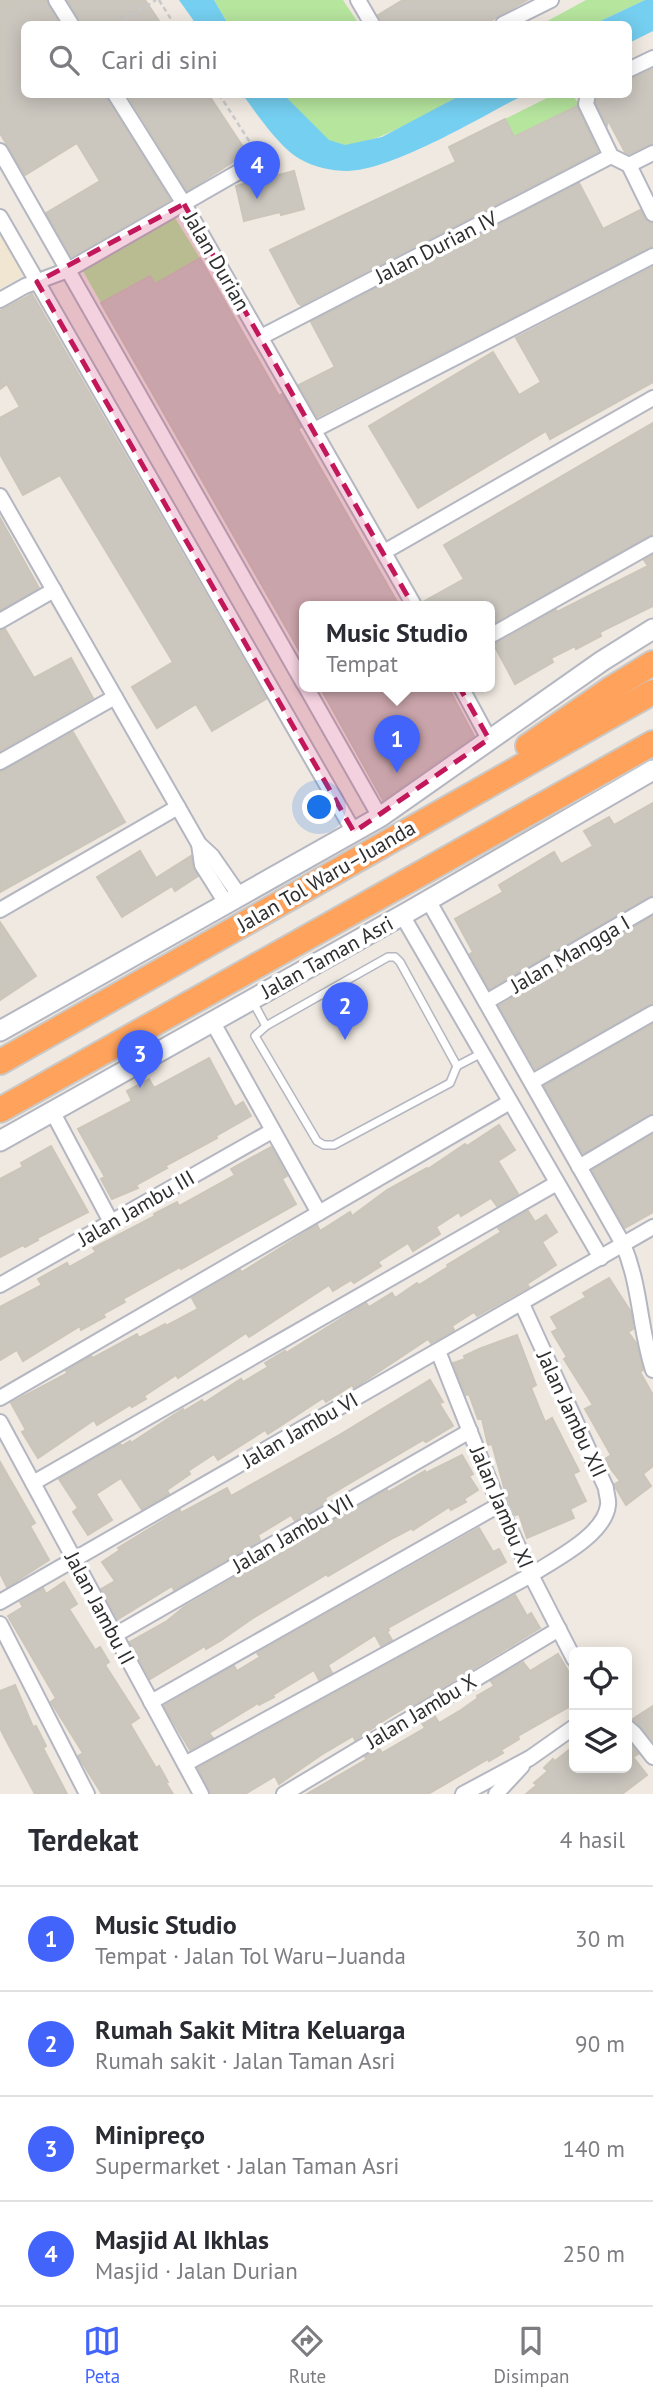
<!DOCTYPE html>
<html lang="id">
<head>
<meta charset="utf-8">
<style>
	:root { --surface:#fff; --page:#f7f7f7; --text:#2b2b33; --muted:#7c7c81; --line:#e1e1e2; --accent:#4264fb }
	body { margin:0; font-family:"PT Sans",sans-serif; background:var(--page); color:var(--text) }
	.controls { position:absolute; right:21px; bottom:21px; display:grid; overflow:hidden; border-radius:10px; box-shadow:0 4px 18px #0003 }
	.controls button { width:63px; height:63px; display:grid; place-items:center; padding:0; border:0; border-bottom:2px solid var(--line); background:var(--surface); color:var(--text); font:35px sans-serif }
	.you { position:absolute; left:320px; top:808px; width:24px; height:24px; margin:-18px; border:5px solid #fff; border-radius:50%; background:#1a73e8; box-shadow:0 0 0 10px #1a73e833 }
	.badge { display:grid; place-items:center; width:46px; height:46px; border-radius:50%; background:var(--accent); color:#fff; font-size:23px; font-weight:700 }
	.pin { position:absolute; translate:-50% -58px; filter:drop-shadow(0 2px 4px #0008) }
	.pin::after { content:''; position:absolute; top:37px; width:24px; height:21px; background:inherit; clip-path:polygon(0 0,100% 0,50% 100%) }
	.popup { position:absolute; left:299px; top:601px; width:196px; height:91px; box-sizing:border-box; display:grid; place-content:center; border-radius:10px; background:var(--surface); filter:drop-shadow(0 2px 5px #0005); font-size:23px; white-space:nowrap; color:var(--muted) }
	.popup b { font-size:26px; color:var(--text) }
	.popup::after { content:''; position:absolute; left:50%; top:100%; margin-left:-14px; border:14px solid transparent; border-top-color:var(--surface) }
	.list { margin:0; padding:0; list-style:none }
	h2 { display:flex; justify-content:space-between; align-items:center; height:91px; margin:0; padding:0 28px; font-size:30px }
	h2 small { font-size:23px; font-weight:400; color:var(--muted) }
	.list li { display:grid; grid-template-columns:46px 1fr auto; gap:21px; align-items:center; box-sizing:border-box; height:105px; padding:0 28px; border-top:2px solid var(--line) }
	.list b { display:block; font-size:26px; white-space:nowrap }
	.list p { margin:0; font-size:23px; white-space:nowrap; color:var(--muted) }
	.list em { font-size:23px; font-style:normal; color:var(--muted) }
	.icon { flex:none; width:38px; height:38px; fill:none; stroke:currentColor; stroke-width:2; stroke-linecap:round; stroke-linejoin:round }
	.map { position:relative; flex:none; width:653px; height:1794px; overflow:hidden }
	.search { position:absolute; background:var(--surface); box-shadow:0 4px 18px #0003; left:21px; right:21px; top:21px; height:77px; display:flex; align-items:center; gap:18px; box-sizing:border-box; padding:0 24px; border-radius:10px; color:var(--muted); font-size:26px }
	.sheet { height:511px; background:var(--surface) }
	nav { display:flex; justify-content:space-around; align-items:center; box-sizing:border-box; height:98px; border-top:2px solid var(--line); background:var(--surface); font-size:19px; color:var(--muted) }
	nav a { display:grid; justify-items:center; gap:4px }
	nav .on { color:var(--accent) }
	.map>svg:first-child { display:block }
	.education { fill:#f0e6d1 }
	.green { fill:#b6e59e }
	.water { fill:#75cff0 }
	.building { fill:#cbc7bf; stroke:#cbc5ba; stroke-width:2 }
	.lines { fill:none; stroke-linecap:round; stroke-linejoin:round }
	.service-casing { stroke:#b4b7c1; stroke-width:10 }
	.minor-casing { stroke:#b4b7c1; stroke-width:18 }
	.secondary-casing { stroke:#b4b7c1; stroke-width:23 }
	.motorway-casing { stroke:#c9c9c9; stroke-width:28 }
	.path { stroke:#c9c9c9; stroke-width:2.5; stroke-dasharray:5 3.5; stroke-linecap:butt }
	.service { stroke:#fff; stroke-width:7 }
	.minor { stroke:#fff; stroke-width:14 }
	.secondary { stroke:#fff; stroke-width:19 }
	.motorway { stroke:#ffa35c; stroke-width:24 }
	.marked { fill:#c2185b; fill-opacity:0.2; stroke:#c2185b; stroke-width:5; stroke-dasharray:14 9; stroke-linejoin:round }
	.labels { text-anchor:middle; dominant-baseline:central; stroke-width:7; stroke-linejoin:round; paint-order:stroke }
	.street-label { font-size:21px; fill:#2e2e2e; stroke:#fff }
</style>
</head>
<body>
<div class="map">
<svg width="653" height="1794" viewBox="0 0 653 1794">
	<rect width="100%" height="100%" fill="#efe9e1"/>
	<path class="education" d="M0,228l26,46 -26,15z"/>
	<g class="green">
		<path d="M214,0h129l16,24h-131z"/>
		<path d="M586,0h59l-51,24h-52z"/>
		<path d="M284,95h177c-27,14 -98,59 -126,49 -11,-4 -43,-39 -51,-49z"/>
		<path d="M553,95h20l6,10 -65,32 -9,-18z"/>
		<path d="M175,218l25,40 -45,26 -5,-8 -49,27 -18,-32z"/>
	</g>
	<g class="water">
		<path d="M179,0h35l14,24h-32z"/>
		<path d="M645,0h8v31l-24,12 -1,-19h-34z"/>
		<path d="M243,95h41l45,45 16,5 37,-8 79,-42h63c-44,22 -130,75 -177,76 -15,0 -34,-4 -47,-12 -20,-11 -44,-46 -57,-64z"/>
	</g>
	<g class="building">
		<path d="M0,0h46l14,24h-36v70h81l65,106 -99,57 -25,-44 54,-32 -23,-38 -52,32 -25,-42z"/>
		<path d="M67,0h78l16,24h-80z"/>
		<path d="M403,0h124l-42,24h-102l-5,-9z"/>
		<path d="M653,69v74l-24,11 -4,-2 -17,-32 -1,5 -11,-22 1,-7 31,-2v-14z"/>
		<path d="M127,94h81l39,59 -60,38z"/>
		<path d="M577,106l21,46 -297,153 -3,-2 -28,-53 186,-88 -7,-15 56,-28 9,18z"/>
		<path d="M294,171l10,38 -23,6 -1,-3 -36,9 -8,-35z"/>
		<path d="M579,183l24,46 37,-19 7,12 6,2v22l-336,171 -18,-32 36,-18 -24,-45z"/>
		<path d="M200,258l79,138 3,-2 19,33 -3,2 102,178h-96v52l-203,-356 49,-27 5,8z"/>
		<path d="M653,267v115l-103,57 -4,-8 -128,77 -49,-82 124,-74 26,43 22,-13 -25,-44z"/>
		<path d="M32,294l234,405 -54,32 -16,-27 -39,24 -25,-41 41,-25 -113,-187 -37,20 -23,-41v-36l20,-11 -13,-23 -7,5v-78z"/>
		<path d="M653,423v111l-163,91v-18h-65l-2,-5 41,-23 -20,-34z"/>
		<path d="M0,518l39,70 -39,22z"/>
		<path d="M653,555v51l-53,26 1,4 -25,13 -1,-3 -24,12 2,4 -38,22 -21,-39 62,-35 1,2 91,-46 -4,-6z"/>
		<path d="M5,629l29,49 37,-20 22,40 -93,53v-120z"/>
		<path d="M320,687h128l26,49 -91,64z"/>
		<path d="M73,732l52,90 -125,70v-120z"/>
		<path d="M653,803v92l-164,94 -19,-35 3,-2 -18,-33 48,-27 -4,-7 55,-33 7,12 32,-18 -9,-15 25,-14 5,8z"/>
		<path d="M140,851l16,27 35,-22 2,11 5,9 -23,15 -3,-5 -50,31 -25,-40z"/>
		<path d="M653,916v87l-118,66 -36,-63z"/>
		<path d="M0,922l36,54 -36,24z"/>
		<path d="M653,1024v89l-70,41 -39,-68z"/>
		<path d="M209,1058l26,49 8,-5 8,14 -35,20 1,2 -52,28 2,2 -31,17 2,3 -26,11 -11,-20 4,-2 -27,-48 54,-28 -5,-10 22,-12 5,9z"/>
		<path d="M499,1125l16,25 -17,11 20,33 -21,12 -6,-8 -30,18 -2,-4 -23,15 4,7 -27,17 -5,-8 -30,19 3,4 -27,17 -3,-3 -18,11 -4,-6 -80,52 -3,-4 -68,45 -2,-3 -32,21 2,3 -14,8 -2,-2 -33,20 -3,-5 -56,38 -16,-26 4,-2 -15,-27 57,-30 -2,-2 25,-15 2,2 44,-24 2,4 26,-14 1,2 32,-17 -6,-11 48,-28 2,2 75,-47 3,6 30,-19 2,4 35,-26 40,-22 1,1 37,-25 2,2z"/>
		<path d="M653,1134v78l-28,16 -33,-58z"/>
		<path d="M51,1146l37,66 -51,26 1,2 -13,7 -2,-2 -23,12v-78l23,-12 -2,-4z"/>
		<path d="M271,1147l16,29 -5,3 14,25 -115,65 -1,-2 -57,32 2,3 -22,12 2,3 -24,13 -1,-4 -57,35 -6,-11 -17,10v-53l42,-22 -4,-6 29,-16 2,4 27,-15 -3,-4 62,-32 -1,-2 23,-12 2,4 56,-31 -4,-6z"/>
		<path d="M528,1211l7,11 11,-7 11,17 -15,10 14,23 -29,19 2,3 -52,29 -3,-4 -22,14 2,4 -23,13 -3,-4 -74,49 -2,-3 -26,17 -3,-4 -55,36 -3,-4 -47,30 -4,-6 -26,17 2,3 -23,16 2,4 -27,16 -21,-32 -25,16 16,26 -24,15 -15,-23 5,-4 -19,-29 61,-35 2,2 8,-5 1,2 52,-34 1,2 18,-11 2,3 37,-24 2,3 25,-15 -3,-4 20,-12 1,2 80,-50 3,4 23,-14 3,5 22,-15 2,2 29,-18 -1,-2 54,-33 -3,-4z"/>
		<path d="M609,1278l22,34 2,17 -5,3 8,11 7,27 -3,2 13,23v71l-10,8 8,12 -25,19 -10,-17 -1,-4 5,-3 -16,-21 7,-5 -26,-46 8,-4 -29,-46 3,-2 -15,-25 6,-3 -7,-12 35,-20 -3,-4z"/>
		<path d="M517,1335l19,50 -5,3 14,34 7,-4 27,53 -6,3 13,27 -16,8 4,9 -47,20 -8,-24 -4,1 -8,-17 -15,-54 -4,1 -6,-26h-4l-9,-25 -3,1 -13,-32 12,-4 -1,-3 15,-7z"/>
		<path d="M430,1380l13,22 -4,1 14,23 -27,16 -3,-2 -78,46 -20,12 2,4 -32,19 -4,-6 -33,20 2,5 -86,50 -2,-4 -54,33 -17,-30 14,-8 -13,-19 18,-12 -2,-2 62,-38 1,3 46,-25 4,8 110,-62z"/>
		<path d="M462,1455l11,19 -4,2 9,14 -14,9 2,3 -15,8 -2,-3 -36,23 -1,-2 -19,10 -65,38 -1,-2 -74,44 -33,23 -14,8 -1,-3 -55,33 -20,-37 37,-21 17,-14 86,-50 1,2 26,-14 -2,-2 92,-53 1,2 37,-21 1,2z"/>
		<path d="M0,1462l35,61 -5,3 19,34 -42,27 -7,-14z"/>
		<path d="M479,1528l14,24 6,-3 7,13 -118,66 1,2 -2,2 5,8 -11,6 -6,-11 -47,30 4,8 -13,7 -5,-10 -41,25 1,2 -15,8 -1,-2 -49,30 4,5 -23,12 -26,-44 70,-40 3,5 23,-14 -3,-4z"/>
		<path d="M64,1582l13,22 -8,5 26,41 5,-3 9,15 -4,3 34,53 -9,6 26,44 3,-2 9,16 -2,1 7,11h-71l-24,-38 5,-3 -32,-51 5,-4 -48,-82 15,-9 -3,-5 23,-14 3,6z"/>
		<path d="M515,1595l12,21 4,-3 9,15 -128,78 -1,-2 -25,15 -31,21 -2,-4 -32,19 -42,29 -4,-8 -30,18h-34l-13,-26 2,-1z"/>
		<path d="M558,1654l16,27v23l-56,32 1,3 -18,11 2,3 -14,8 -1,-2 -60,35h-121l60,-35 -2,-2 14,-9 3,5 43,-25 -3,-5 12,-8 5,8 22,-13 17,-12 -1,-2 17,-10 -3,-5 32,-19 7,9z"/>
		<path d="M15,1685l18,42 3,-1 10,20 -3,2 24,46h-32l-30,-56 -5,-10v-37z"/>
		<path d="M653,1706v35l-20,-22z"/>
		<path d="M627,1739l11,15 -5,3 14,18 -25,19h-96l11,-9 -3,-2 14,-12 -4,-3 9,-9 2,2 19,-15v22h53z"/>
	</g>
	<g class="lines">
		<g class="service-casing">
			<g id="service">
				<path d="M388,957h7l5,5 57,104 -7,17 -116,62h-10l-7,-4 -62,-105 11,-10z"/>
				<path d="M253,1002l13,24"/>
				<path d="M457,1066l25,-13"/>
			</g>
		</g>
		<g class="minor-casing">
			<g id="minor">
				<path d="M56,0l15,24"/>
				<path d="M358,0l14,24"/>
				<path d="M503,24l48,-24"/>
				<path d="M628,70l25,-12"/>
				<path d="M115,94l69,110 231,403"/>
				<path d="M588,94l-2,10 25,52 18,9 24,49"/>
				<path d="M0,151l304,533"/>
				<path d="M629,165l24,-12"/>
				<path d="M0,217l354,615"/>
				<path d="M0,300l25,-14 43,-16 193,-111"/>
				<path d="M261,337l350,-181"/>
				<path d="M314,430l339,-174"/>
				<path d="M0,496l199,348 13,12 27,39"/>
				<path d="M384,552l269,-154"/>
				<path d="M0,621l54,-31"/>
				<path d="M490,636l163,-92"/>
				<path d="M306,687l74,130"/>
				<path d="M461,687l28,52"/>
				<path d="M0,762l115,-65"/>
				<path d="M199,844l3,21 24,38"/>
				<path d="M428,900l195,344c18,43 16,83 30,126"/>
				<path d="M0,910l178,-103"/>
				<path d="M402,915l199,343"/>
				<path d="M486,1002l167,-97"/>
				<path d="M212,1021l107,192"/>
				<path d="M532,1082l121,-69"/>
				<path d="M52,1111l59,111"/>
				<path d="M579,1167l74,-44"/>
				<path d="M0,1285l272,-154"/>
				<path d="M438,1351l61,154 32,70 43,84"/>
				<path d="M0,1398l510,-296"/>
				<path d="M0,1422l201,372"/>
				<path d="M33,1483l524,-300"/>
				<path d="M0,1602l653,-375"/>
				<path d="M0,1624l87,170"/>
				<path d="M115,1635l355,-204"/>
				<path d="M151,1702l348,-197"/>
				<path d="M627,1727l7,6 19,24"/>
				<path d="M185,1764l346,-189c23,-15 74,-40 77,-70 1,-5 -2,-12 -2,-17l-84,-184"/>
				<path d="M284,1794l275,-165"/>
				<path d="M463,1794l67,-36 44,-31"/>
				<path d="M496,1794l26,-28"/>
			</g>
		</g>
		<g class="secondary-casing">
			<g id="secondary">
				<path d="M0,1031l380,-214 222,-156 51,-32"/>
				<path d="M0,1141l408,-229 245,-142"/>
			</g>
		</g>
		<g class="motorway-casing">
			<g id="motorway">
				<path d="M528,746l81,-56 44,-27"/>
				<path d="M0,1062l653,-370"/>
				<path d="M0,1110l653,-367"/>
			</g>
		</g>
		<g class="path">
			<path d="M159,0l15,24"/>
			<path d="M117,24l39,-24"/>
			<path d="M219,94l34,53"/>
		</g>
		<use href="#service" class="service"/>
		<use href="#minor" class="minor"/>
		<use href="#secondary" class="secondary"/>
		<use href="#motorway" class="motorway"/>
	</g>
	<path class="marked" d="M184,204l305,535 -135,93 -317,-550z"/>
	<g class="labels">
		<g class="street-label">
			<text transform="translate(436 247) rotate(-27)">Jalan Durian IV</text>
			<text transform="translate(217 261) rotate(60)">Jalan Durian</text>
			<text transform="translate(326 876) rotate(-30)">Jalan Tol Waru–Juanda</text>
			<text transform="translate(570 954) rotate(-30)">Jalan Mangga I</text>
			<text transform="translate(327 957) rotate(-29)">Jalan Taman Asri</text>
			<text transform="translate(136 1208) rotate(-30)">Jalan Jambu III</text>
			<text transform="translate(572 1414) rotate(65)">Jalan Jambu XII</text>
			<text transform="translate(300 1430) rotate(-30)">Jalan Jambu VI</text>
			<text transform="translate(502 1507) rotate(67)">Jalan Jambu XI</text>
			<text transform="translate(293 1533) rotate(-30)">Jalan Jambu VII</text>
			<text transform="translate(100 1608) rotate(62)">Jalan Jambu II</text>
			<text transform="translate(421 1711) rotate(-31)">Jalan Jambu X</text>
		</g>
	</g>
</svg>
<div class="controls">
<button><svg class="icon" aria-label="locate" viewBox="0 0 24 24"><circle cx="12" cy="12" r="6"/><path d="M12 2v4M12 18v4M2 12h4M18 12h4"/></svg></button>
<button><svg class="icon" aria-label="layers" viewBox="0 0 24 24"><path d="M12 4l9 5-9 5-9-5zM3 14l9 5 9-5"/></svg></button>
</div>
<div class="you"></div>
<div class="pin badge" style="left:397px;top:773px">1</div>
<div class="popup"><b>Music Studio</b>Tempat</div>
<div class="pin badge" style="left:345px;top:1040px">2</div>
<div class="pin badge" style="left:140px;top:1088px">3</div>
<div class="pin badge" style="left:257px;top:199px">4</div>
<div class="search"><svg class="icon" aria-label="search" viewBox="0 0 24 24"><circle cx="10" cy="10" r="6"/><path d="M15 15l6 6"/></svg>Cari di sini</div>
</div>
<section class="sheet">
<h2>Terdekat<small>4 hasil</small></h2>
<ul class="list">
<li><span class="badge">1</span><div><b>Music Studio</b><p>Tempat · Jalan Tol Waru–Juanda</p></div><em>30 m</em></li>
<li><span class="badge">2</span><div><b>Rumah Sakit Mitra Keluarga</b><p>Rumah sakit · Jalan Taman Asri</p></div><em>90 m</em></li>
<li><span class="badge">3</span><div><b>Minipreço</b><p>Supermarket · Jalan Taman Asri</p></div><em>140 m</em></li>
<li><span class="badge">4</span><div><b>Masjid Al Ikhlas</b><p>Masjid · Jalan Durian</p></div><em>250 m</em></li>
</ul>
</section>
<nav>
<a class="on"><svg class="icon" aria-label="map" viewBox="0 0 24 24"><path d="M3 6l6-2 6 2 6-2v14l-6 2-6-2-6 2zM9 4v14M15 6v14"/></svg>Peta</a>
<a><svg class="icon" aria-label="directions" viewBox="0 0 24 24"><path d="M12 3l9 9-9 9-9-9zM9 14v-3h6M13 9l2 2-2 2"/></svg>Rute</a>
<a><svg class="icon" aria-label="saved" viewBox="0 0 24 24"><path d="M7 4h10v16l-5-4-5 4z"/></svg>Disimpan</a>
</nav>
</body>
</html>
